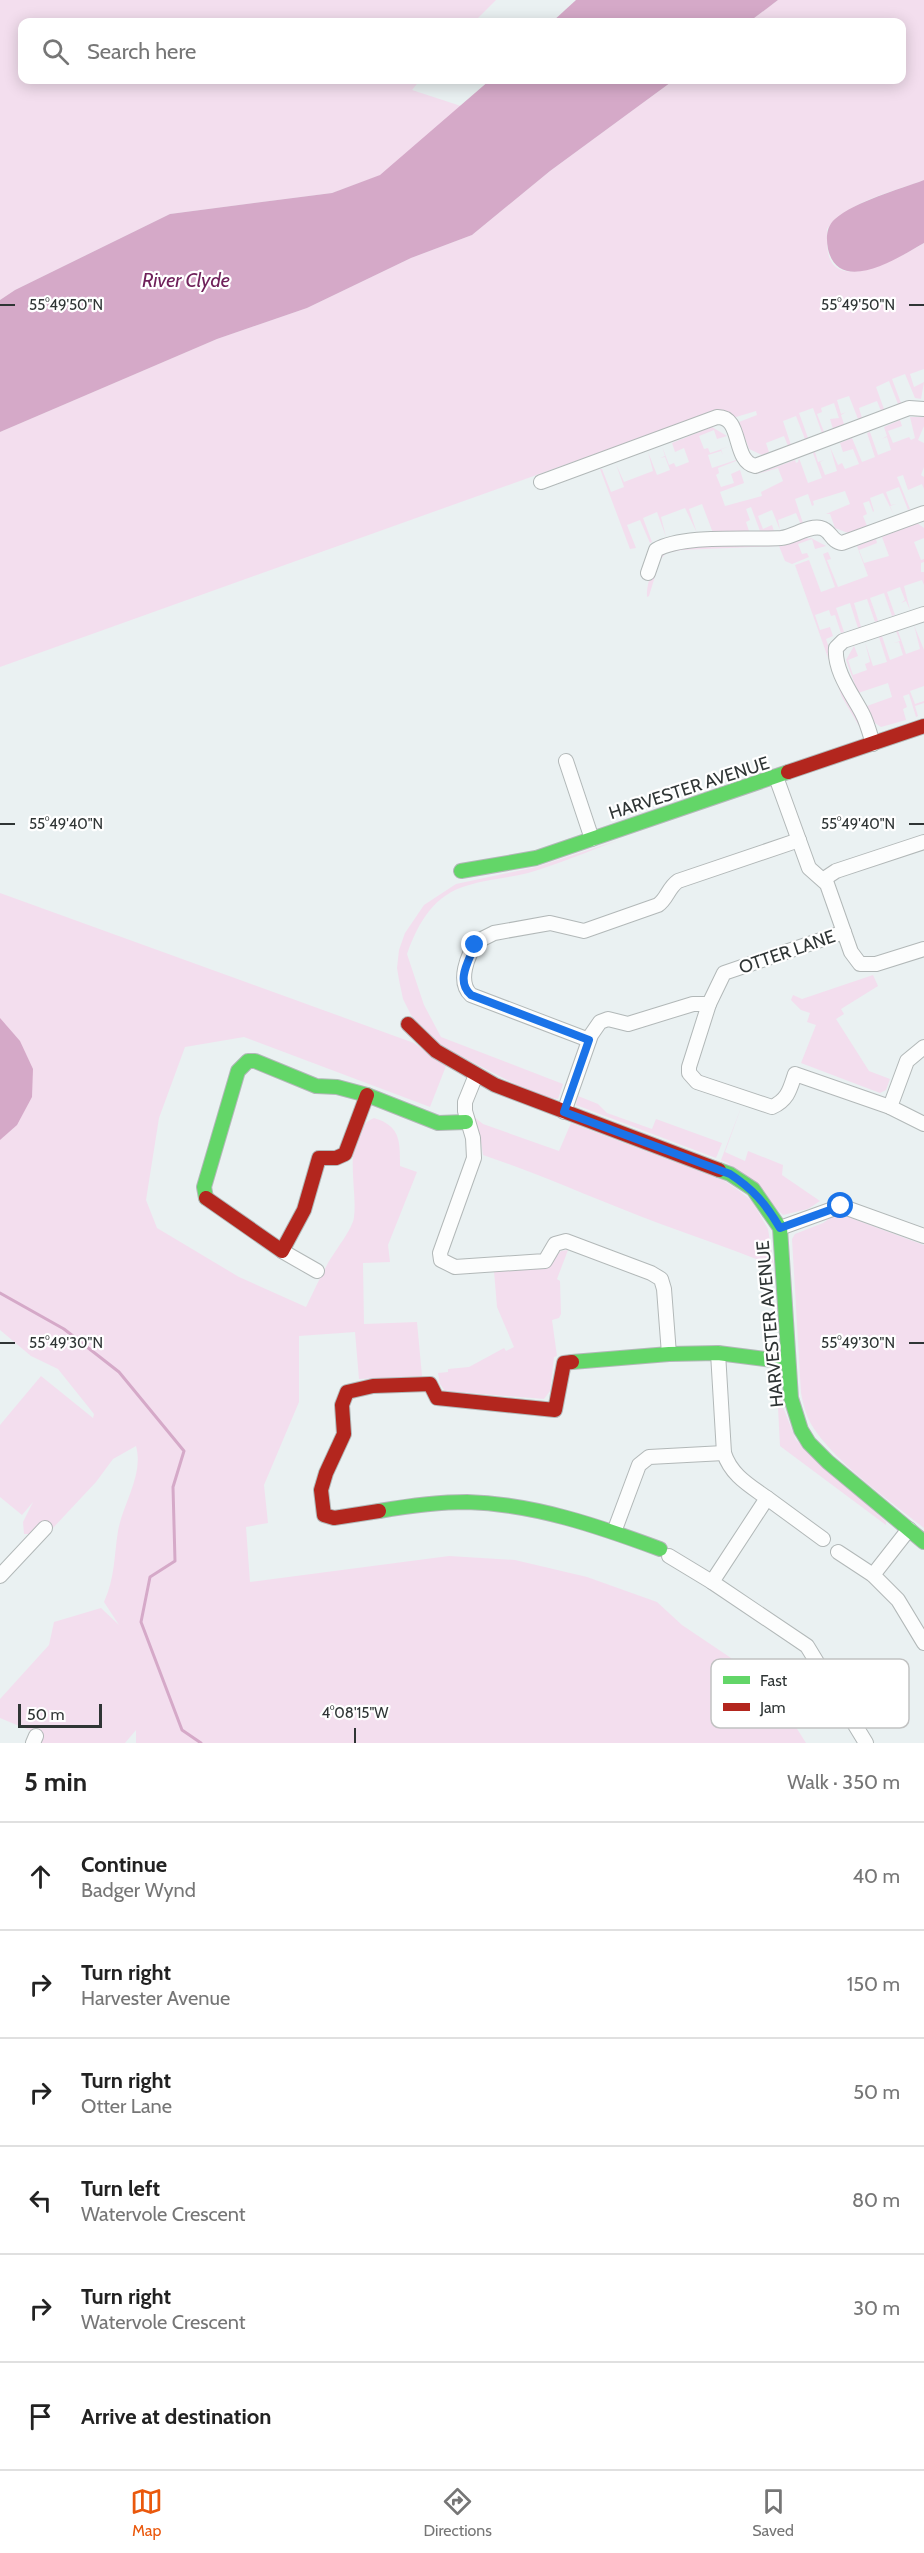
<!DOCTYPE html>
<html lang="en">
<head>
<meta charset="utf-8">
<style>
	:root { --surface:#fff; --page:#f2f2f2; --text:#222; --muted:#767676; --line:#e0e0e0; --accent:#ea580c }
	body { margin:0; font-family:Cabin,sans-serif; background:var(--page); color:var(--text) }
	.scale { position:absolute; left:18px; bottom:15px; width:84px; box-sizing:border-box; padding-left:6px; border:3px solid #2f3535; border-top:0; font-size:16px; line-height:21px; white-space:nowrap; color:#2f3535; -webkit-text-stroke:4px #fff; paint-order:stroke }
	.stop { position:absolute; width:18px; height:18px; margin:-14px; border:4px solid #1a73e8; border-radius:50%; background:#fff }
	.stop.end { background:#1a73e8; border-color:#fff; box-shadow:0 2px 6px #0008 }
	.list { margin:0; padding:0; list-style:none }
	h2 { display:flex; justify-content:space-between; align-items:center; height:78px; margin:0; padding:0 24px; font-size:26px }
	h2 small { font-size:20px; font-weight:400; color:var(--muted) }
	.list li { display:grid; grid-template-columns:39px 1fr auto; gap:18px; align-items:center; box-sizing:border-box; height:108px; padding:0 24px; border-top:2px solid var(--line) }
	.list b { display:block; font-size:22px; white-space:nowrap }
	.list p { margin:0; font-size:20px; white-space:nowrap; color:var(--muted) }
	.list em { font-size:20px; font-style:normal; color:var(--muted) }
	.icon { flex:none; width:33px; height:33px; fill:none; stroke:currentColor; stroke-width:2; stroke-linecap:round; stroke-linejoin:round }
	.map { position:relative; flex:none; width:924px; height:1743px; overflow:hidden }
	.search { position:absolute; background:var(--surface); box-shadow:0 3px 15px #0003; left:18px; right:18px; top:18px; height:66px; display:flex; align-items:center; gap:15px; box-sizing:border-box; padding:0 21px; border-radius:12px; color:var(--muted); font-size:22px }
	.sheet { height:726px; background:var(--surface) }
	nav { display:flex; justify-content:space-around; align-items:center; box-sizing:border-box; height:84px; border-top:2px solid var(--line); background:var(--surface); font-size:16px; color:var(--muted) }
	nav a { display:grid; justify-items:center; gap:3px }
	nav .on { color:var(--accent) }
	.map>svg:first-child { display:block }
	.green { fill:#f3deee }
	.water { fill:#d5a9c8 }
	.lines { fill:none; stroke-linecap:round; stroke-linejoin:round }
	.stream { stroke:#d5a9c8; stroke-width:3 }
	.street-casing { stroke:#b2b8b8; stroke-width:16 }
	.fast-casing { stroke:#b2b8b8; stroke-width:16 }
	.jam-casing { stroke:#b2b8b8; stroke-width:16 }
	.street { stroke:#fcfdfd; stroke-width:14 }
	.fast { stroke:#63d668; stroke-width:14 }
	.jam { stroke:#b3261e; stroke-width:14 }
	.route { stroke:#1a73e8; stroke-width:8 }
	.ticks { fill:none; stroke:#2f3535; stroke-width:2 }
	.labels { text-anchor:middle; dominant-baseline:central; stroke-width:4.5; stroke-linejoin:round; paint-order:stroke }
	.street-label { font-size:18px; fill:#2f3535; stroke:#fff }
	.water-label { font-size:20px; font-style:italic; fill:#70225b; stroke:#fff }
	.key { fill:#fff; stroke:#c1c2c2; stroke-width:1.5 }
	.key-label { font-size:16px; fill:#2f3535 }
	.ticks-label { font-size:15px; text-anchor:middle; fill:#2f3535; stroke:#fff; stroke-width:4.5; stroke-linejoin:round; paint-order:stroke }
</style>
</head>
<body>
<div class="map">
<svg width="924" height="1743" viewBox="0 0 924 1743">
	<rect width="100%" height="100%" fill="#eaf1f2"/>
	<g class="green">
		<path d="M0,0h496l-22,22h-452v58h398l-8,10 49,16 -80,69 -49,18 -162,21 -155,76 -15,10z"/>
		<path d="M778,0h146v180c-31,12 -76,21 -97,49 0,10 -1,23 4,32 15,28 75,-7 93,-18v126l-14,5 4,13 10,-5 -3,17 -6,-1 -10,-24 -13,5 9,24 -3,1 -9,-23 -13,6 8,22 -3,2 -4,-10 -18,7 3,10 -4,1 -9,-23 -12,4 4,14 5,-2 -5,3 3,9 -11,5 -3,-10 9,-1 -5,-15 -13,5 1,4 -5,2 7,18 -2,1 -9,-25 -14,5 9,25 -3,1 -9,-23 -13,5 8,24 -3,1 -4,-10 -18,7 3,9 -7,3 -13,-6 -10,-27 18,-7 -1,-4 -159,48 -2,-5 -595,213v-235l217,-93 90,-31 104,-50 61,-23 78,-64 124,-91h228v-58h-153z"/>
		<path d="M910,417h14v9l-6,14 6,3v24l-3,8 3,2v12l-2,-5 -14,6 -5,-15 -6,2 13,32 -2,1 -9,-23 -13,5 5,13 5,-1 -6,2 4,9 -11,-22 -13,5 4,13 -1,1 -4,-11 -6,2 4,11 -4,2 4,10 -19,7 -13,-5 -5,-14h-4l24,-10 -5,-13 -32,10 1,4 -2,1 -4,-12 -13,5 8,24 -2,2 -5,-12 -18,7 2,10 -8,-20 -14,6 5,13 9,-4 2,6h-14l-9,-24 -5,2 4,11 -4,2 3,9 -36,2 -11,-29 -13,5 8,24 -12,-25 -24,9 5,20 -9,-25 -14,6 9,24 -2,1 -10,-23 -13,5 9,23 -6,1 -30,-80h2l9,23 13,-5 -8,-23 8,18 29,-11 -5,-19 9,23 13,-5 -5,-13 -5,1 5,-2 -3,-10 7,19 5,-2 2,4 13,-5 -5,-14 -9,4 -3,-9 40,-16 15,9 -10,3 -3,-9 -15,6 5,13 4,-1 2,5 21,-7 -10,3 2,6 -2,-4 -13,4 4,13 24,-8v1l-18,7 1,5 -3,2 5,12 13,-4 -3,-9 9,-4 4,13 -24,9 5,14 37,-10 -1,-4 22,-11 -5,-13 -24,7 41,-15 1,3 2,-1 1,-4 9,25 14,-5 -9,-25 2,-1 3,10 6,-2 -4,2 5,13 12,-4 -7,-24 8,18 4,-2 3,6 14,-5 -6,-15 -10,3 -3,-9 12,-5 10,24 13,-5 -8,-24 3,-1 8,23 13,-5 -4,-13 -5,2 5,-3 -3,-9 16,-7 2,6 -14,5 5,12 16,-6 2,3 4,-2z"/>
		<path d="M917,523l7,5v10l-10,4 7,18 3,-1v3l-3,1v9h3v13l-2,-5 -18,6 6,24 -4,-9 -5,2 4,-3 -5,-13 -13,5 8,23 -3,1 -8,-23 -14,5 8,23 -3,1 -8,-23 -13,4 7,24 -3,1 -8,-25 -14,5 8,24 -3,1 -6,-18 -4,1 -2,-6 -14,5 5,15 10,-3 3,9 -7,3 19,57 17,29 -3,1 -17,-29 -47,-132 14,-5 12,32 14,-5 -12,-33 5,-2 3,7 -4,1 11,27 30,-11 -11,-30 19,-7 1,4 -18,7 5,13 25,-7 -7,-19z"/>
		<path d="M807,536l1,3 3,-1 15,8 -11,3 -3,-10 -14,5 4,10 5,-1 2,4 -17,7 -7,-3 -6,-15 -97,4 -16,3 -6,7 -11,36 -2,1c-1,-11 7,-40 18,-46 15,-9 94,-7 116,-8v3h3v-3z"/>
		<path d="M914,625l10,25v36l-14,5 5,13 9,-3v2l-9,3 3,10 -2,1 -7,-23 -6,2 4,11 -4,2 3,11 -25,7 -6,-4 -8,-17 25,-9 -4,-14 -30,10 -12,-33 8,-14 4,10 -10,4 5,15 14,-5 -2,-6 5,-2 -5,-20 8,24 14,-4 -8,-25 3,-1 8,24 13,-5 -4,-13 -5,1 6,-2 -4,-10h2l8,23 14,-5z"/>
		<path d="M619,840c-30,11 -60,24 -91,33 -20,5 -40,6 -59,12 -35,9 -51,38 -62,69l17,51 17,32 122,47 -5,15 -18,-2 -97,-50 -30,-28 -10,-20 -4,-19 -2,-12 2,-18 6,-17 19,-28 32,-21 80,-17z"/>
		<path d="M0,893l414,150 32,23 -16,41 -186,-70 -59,10 -26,71 -13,82 11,28 82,49 67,30c7,-14 13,-28 21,-42 6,-12 26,-36 27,-48 4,-28 -14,-85 20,-99 27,8 26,24 26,48l17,6 -29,73 2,17 -27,1 1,61 53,-2 5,54 -63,3 -4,-47 -56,4v66l-35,83 4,38 -22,4 4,55 199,-26 66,4 72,17 70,25 25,23 86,58 38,60h-670v-13l-11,13h-84l2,-7 -43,-18v-19l49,-54 5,-23 47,-14 18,17 -15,-23c11,-24 10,-46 14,-71 5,-28 26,-56 18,-85l-23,13 -17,23 -44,47 -16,5h-12l-1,-12 10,-20 -11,13 -22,-18v-72l41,-49 52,42 1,-4 -36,-45 -27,-13 -31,-26z"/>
		<path d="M873,975l5,11 -37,23 3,5 -8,5 33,52 21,8 -4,11 -6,3 -79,-30 15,-38 -9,-3 3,-9 -9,-3 -10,-10 2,-5 9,4z"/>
		<path d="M578,1096l20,8 9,9 45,16 4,-10 66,24 -6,15 -140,-53z"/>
		<path d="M742,1105l-17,47 20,9 3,-10 35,14 -1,10 38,26 -12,8 -25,6 -55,-52 -7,-3z"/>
		<path d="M473,1116l10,8 76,27 12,-28 152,57 15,10 14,11 16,28 6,37c-39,-16 -78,-29 -116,-43 -59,-22 -116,-48 -175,-68l-3,-19z"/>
		<path d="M833,1216l15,1 76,28v283c-35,-28 -90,-66 -113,-104 -5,-9 -8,-20 -10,-31l-9,-154 3,-5 28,-11z"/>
		<path d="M568,1250l-11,29 3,2 1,33 -2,4 -7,2 5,36 -3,1 -4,34 -6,8 -99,-8 -5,-7 -2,-11 10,-1v-3l21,-2 35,-19 2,3 8,-4 -17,-40 -3,-36 52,-3 15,-17z"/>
		<path d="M776,1369l3,4 4,34 13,33 90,82v3l-106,-79z"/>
	</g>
	<g class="water">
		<path d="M576,0h202l-29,22h-197z"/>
		<path d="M490,80h184l-124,91 -78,64 -61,23 -104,50 -90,31 -217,93v-132l15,-10 155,-76 162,-21 48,-18z"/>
		<path d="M924,180v63c-26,15 -85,53 -96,6 -2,-11 -2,-22 7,-30 21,-18 63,-29 89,-39z"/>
		<path d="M0,1018l20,23 13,28 -1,28 -15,28 -17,15z"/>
	</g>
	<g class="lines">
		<g class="stream">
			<path d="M708,80h1"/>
			<path d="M0,1293l64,36 55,43 65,79 -11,36 2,74 -25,16 -9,45 41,108 19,13"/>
		</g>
		<g class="street-casing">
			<g id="street">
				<path d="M541,482l176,-65c26,-1 15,44 38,49l154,-58 15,1"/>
				<path d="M648,573l8,-23c27,-16 92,-10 125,-12 12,-1 28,-13 40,-10 10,2 10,14 21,15l82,-30"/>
				<path d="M873,744c-3,-10 -6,-22 -11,-31 -10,-19 -28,-42 -26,-65l7,-7 81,-27"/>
				<path d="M566,761l26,78"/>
				<path d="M776,777l33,91 18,16 24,68 9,12h16l48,-15"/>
				<path d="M824,879l12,-8 88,-29"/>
				<path d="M709,1004l-20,63v6l8,9 75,25c16,-7 18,-18 23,-33l95,33 34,17"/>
				<path d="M589,1040l-118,-45c-14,-13 -4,-40 7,-54l16,-8 56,-10 34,8 74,-26c9,-6 10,-17 20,-24l121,-41"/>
				<path d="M476,1075l-11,27v9l8,27 1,20 -34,95 1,7 14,7 90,-6 10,-17 11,-3 85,32 10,6 3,10 5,65"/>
				<path d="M890,1107l17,-46 17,-14"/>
				<path d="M564,1112l27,-77 9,-13 8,-3 20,5 65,-20h16l15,-31 120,-41"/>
				<path d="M780,1228l61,-22 83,30"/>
				<path d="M282,1251l35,20"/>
				<path d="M718,1353l6,100c7,22 25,32 43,45l-55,84 95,64 59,97"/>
				<path d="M767,1498l56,41"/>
				<path d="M614,1532l25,-67 10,-8 75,-4"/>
				<path d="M838,1552l35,23 25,25 26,43"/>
				<path d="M669,1556l43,26"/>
				<path d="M873,1575l36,-46"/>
				<path d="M0,1576l45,-48"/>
				<path d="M33,1743l3,-7"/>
			</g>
		</g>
		<g class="fast-casing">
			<g id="fast">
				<path d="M461,871l75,-13 252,-86"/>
				<path d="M719,1170l11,4 23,15 27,39 11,170 10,32 8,13 19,19 96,80"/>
				<path d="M206,1198l-2,-11 34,-116 10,-10h7l61,25 21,1 30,8 71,28 28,-1"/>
				<path d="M572,1362l97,-8 49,-1 70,9"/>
				<path d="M379,1511c29,-5 59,-9 88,-9 67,2 131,24 193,47"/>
			</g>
		</g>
		<g class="jam-casing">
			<g id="jam">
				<path d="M788,772l136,-46"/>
				<path d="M408,1024l28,27 59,34 224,85"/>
				<path d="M206,1198l76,53 22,-41 15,-52h17l9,-4 22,-59"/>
				<path d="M379,1511l-45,7 -10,-3 -3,-25 5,-17 18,-39 -2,-29 5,-13 26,-6 57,-2 7,14 118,12 9,-47 8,-1"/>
			</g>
		</g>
		<use href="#street" class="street"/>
		<use href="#fast" class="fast"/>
		<use href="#jam" class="jam"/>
	</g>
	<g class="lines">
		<path class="route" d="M475,945c-6,16 -20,36 -4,50l118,45 -25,72 166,62c23,15 36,30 50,54l61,-22"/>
	</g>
	<path class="ticks" d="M0,305h15M909,305h15M0,824h15M909,824h15M0,1343h15M909,1343h15M355,1728v15"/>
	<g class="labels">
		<g class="street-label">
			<text transform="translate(689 788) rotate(-18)">HARVESTER AVENUE</text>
			<text transform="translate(787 952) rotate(-19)">OTTER LANE</text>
			<text transform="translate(770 1324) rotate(-95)">HARVESTER AVENUE</text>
		</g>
		<g class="water-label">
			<text x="186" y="280">River Clyde</text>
		</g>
	</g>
	<rect x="711" y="1659" width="198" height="69" rx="9" class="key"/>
	<rect x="723" y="1676" width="27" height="8" fill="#63d668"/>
	<rect x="723" y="1703" width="27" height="8" fill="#b3261e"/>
	<g class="key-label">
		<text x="760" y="1686">Fast</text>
		<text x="760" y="1713">Jam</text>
	</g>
	<g class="ticks-label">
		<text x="66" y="310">55°49'50"N</text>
		<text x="858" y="310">55°49'50"N</text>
		<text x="66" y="829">55°49'40"N</text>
		<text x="858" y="829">55°49'40"N</text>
		<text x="66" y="1348">55°49'30"N</text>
		<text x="858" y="1348">55°49'30"N</text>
		<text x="355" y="1718">4°08'15"W</text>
	</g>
</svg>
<div class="scale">50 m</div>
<div class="stop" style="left:841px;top:1206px"></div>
<div class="stop end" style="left:475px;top:945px"></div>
<div class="search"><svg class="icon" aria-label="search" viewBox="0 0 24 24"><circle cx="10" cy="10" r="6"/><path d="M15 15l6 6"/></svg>Search here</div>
</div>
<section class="sheet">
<h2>5 min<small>Walk · 350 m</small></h2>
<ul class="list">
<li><svg class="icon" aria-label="ahead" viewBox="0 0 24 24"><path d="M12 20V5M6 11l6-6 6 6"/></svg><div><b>Continue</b><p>Badger Wynd</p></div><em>40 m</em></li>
<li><svg class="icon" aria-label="right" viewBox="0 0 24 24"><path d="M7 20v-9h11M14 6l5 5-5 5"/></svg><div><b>Turn right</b><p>Harvester Avenue</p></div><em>150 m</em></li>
<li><svg class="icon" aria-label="right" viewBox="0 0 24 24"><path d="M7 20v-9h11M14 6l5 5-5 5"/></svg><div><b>Turn right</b><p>Otter Lane</p></div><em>50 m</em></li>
<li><svg class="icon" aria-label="left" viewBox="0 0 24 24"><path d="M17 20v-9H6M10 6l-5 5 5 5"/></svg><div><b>Turn left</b><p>Watervole Crescent</p></div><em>80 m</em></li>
<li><svg class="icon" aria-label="right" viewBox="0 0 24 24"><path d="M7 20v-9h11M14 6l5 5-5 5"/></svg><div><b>Turn right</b><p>Watervole Crescent</p></div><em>30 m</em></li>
<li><svg class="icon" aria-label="arrive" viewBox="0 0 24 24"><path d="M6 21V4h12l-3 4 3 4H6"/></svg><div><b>Arrive at destination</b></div></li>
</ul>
</section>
<nav>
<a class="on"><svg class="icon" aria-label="map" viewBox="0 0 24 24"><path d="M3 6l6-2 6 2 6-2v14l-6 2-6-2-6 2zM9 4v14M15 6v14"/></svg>Map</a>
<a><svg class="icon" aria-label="directions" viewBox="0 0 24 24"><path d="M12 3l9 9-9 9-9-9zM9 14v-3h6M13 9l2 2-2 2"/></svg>Directions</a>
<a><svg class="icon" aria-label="saved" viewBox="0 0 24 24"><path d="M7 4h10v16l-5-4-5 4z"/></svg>Saved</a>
</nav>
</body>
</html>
